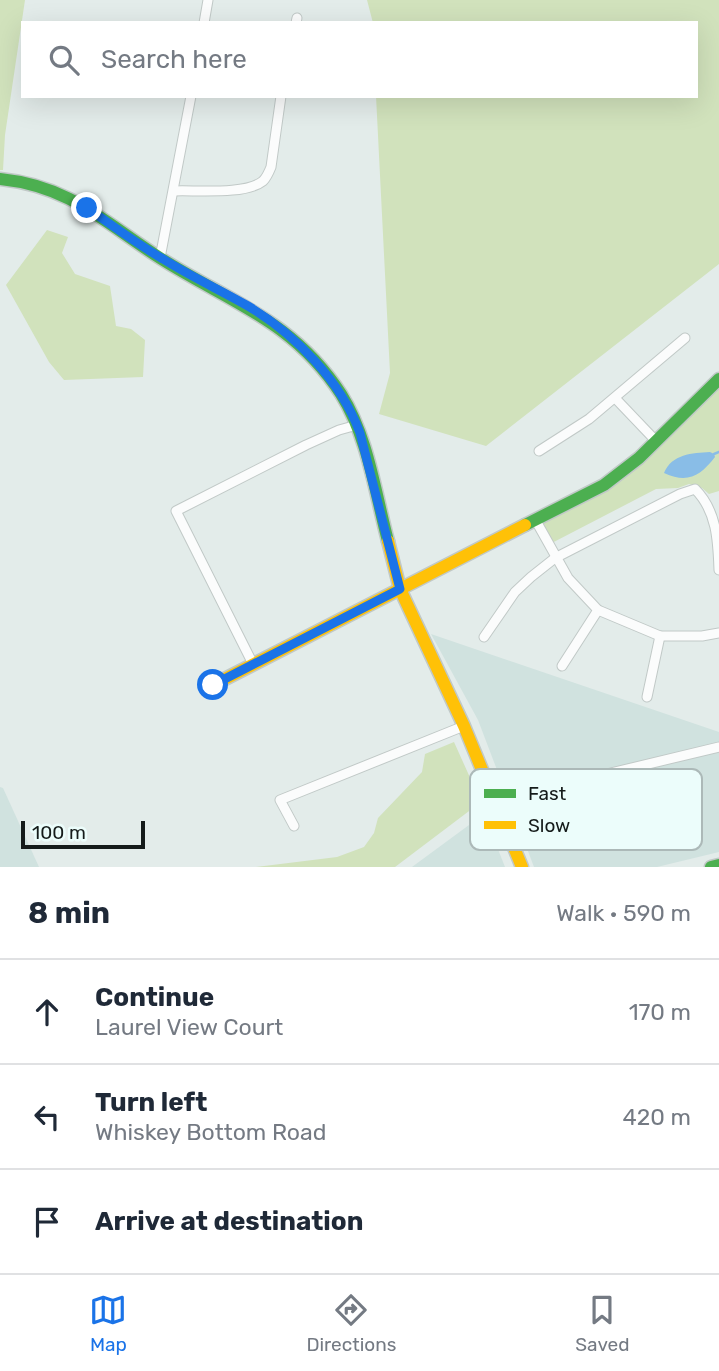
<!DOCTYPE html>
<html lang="en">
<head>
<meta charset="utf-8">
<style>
	:root { --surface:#fff; --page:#f6f6f7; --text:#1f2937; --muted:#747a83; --line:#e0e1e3; --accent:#1a73e8 }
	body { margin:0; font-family:Rubik,sans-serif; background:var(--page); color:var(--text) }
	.scale { position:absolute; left:21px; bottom:18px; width:124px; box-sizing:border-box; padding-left:7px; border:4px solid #151b1a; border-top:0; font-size:19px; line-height:24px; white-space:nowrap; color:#151b1a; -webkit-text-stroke:5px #ecfdfb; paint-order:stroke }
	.stop { position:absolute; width:21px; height:21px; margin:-16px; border:5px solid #1a73e8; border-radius:50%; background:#fff }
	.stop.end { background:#1a73e8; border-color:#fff; box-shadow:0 2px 7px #0008 }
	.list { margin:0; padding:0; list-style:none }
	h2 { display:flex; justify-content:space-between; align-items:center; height:91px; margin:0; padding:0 28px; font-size:30px }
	h2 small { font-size:23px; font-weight:400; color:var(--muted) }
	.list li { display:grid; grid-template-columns:46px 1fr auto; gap:21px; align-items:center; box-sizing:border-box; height:105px; padding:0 28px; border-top:2px solid var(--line) }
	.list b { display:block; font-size:26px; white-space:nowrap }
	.list p { margin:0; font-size:23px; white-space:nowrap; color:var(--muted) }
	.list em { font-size:23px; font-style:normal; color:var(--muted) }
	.icon { flex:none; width:38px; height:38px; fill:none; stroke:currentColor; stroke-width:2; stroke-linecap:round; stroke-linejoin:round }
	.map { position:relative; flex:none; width:719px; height:867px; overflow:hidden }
	.search { position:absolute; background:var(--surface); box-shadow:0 7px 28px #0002; left:21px; right:21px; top:21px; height:77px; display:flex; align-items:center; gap:18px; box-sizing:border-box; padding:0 24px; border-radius:0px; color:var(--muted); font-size:26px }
	.sheet { height:406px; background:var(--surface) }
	nav { display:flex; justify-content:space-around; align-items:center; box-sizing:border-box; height:98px; border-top:2px solid var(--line); background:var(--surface); font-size:19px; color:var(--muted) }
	nav a { display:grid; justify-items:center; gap:4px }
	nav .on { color:var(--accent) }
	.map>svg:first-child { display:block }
	.built { fill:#d0e2df }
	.green { fill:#d1e2bc }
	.water { fill:#89bde7 }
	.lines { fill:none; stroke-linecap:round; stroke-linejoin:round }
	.stream { stroke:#89bde7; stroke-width:2.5 }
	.street-casing { stroke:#c1c9c7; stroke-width:11 }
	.fast-casing { stroke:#c1c9c7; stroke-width:15 }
	.slow-casing { stroke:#c1c9c7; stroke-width:15 }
	.street { stroke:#fbfcfc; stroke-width:9 }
	.fast { stroke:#4caf50; stroke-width:12 }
	.slow { stroke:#ffc107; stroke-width:12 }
	.route { stroke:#1a73e8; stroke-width:9 }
	.key { fill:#ecfdfb; stroke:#acb9b8; stroke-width:2 }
	.key-label { font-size:19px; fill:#151b1a }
</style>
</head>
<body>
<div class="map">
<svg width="719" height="867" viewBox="0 0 719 867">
	<rect width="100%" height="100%" fill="#e3ecea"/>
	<g class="built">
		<path d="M431,634l288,98v120l-62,15h-123l-56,-147z"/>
		<path d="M0,787l3,1 36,79h-39z"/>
		<path d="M484,814l21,53h-93z"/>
	</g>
	<g class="green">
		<path d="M0,0h25l-20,135 -2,35h-3z"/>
		<path d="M367,0h352v264l-233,182 -107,-32 11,-41 -14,-277h320v-73h-323z"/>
		<path d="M47,230l21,7 -6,16 13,21 35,12 6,40 15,3 14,11 -2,37 -79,3 -15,-18 -43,-77z"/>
		<path d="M719,379v112l-10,3 -7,-6 -13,-4 -11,4 -22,1 -108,56 -12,-24 68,-36z"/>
		<path d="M454,742l27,60 -86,65h-139l81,-10 27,-10 10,-14 4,-15 44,-46 3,-18z"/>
	</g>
	<path class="water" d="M710,452l4,2 1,3c-15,19 -27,27 -51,16 8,-19 28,-20 46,-21z"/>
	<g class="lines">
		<path class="stream" d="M714,454l5,-2"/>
		<g class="street-casing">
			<g id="street">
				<path d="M204,23l4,-23"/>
				<path d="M296,23l1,-5"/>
				<path d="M174,191c22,-1 72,4 89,-10 4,-4 6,-9 8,-14l10,-71"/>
				<path d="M160,258l31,-162"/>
				<path d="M615,398l41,43"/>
				<path d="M539,451l50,-32 96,-81"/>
				<path d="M536,521l32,57 30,32 62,26h42l17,-3"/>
				<path d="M484,637l31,-45 16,-15 24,-19 125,-64 15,-5c22,22 23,52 24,81"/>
				<path d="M253,664l-77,-153 130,-66 33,-15 18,-5"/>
				<path d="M562,666l36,-56"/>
				<path d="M647,697l13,-61"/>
				<path d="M498,806l10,-6 57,-16 154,-37"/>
				<path d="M294,826l-14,-26 184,-74"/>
			</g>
		</g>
		<g class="fast-casing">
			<g id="fast">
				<path d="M0,179c70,7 104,43 160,79 69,44 133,62 181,136 27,43 34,98 47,147"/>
				<path d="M525,525l79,-40 35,-27 80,-79"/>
				<path d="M711,867l8,-2"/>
			</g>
		</g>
		<g class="slow-casing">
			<g id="slow">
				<path d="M388,541l12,48 64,137 58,141"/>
				<path d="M213,685l312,-160"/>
			</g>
		</g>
		<use href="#street" class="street"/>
		<use href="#fast" class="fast"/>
		<use href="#slow" class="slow"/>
	</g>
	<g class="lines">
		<path class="route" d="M87,208c25,17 50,36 76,51 27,17 57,31 85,47 47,28 93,75 112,127l40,156 -187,96"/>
	</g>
	<rect x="470" y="769" width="232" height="81" rx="10" class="key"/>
	<rect x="484" y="789" width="32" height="9" fill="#4caf50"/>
	<rect x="484" y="821" width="32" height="8" fill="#ffc107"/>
	<g class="key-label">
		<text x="528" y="800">Fast</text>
		<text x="528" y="832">Slow</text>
	</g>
</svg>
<div class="scale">100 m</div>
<div class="stop" style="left:213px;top:685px"></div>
<div class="stop end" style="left:87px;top:208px"></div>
<div class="search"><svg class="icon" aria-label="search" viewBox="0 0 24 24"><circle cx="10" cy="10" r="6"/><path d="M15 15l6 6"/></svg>Search here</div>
</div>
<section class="sheet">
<h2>8 min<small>Walk · 590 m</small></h2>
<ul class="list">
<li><svg class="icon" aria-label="ahead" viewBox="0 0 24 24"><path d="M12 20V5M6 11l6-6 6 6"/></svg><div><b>Continue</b><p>Laurel View Court</p></div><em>170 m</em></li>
<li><svg class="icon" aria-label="left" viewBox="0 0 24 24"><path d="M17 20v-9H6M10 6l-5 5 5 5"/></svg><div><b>Turn left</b><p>Whiskey Bottom Road</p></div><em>420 m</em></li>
<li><svg class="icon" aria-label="arrive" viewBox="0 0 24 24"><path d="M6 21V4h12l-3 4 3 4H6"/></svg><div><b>Arrive at destination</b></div></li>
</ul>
</section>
<nav>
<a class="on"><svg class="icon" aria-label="map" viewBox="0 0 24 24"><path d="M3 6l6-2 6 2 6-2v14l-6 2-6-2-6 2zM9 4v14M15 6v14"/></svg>Map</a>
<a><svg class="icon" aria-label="directions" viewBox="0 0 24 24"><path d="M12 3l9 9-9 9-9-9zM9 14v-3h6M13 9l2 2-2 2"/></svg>Directions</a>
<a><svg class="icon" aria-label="saved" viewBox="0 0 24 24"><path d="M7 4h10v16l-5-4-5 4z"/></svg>Saved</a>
</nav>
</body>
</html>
